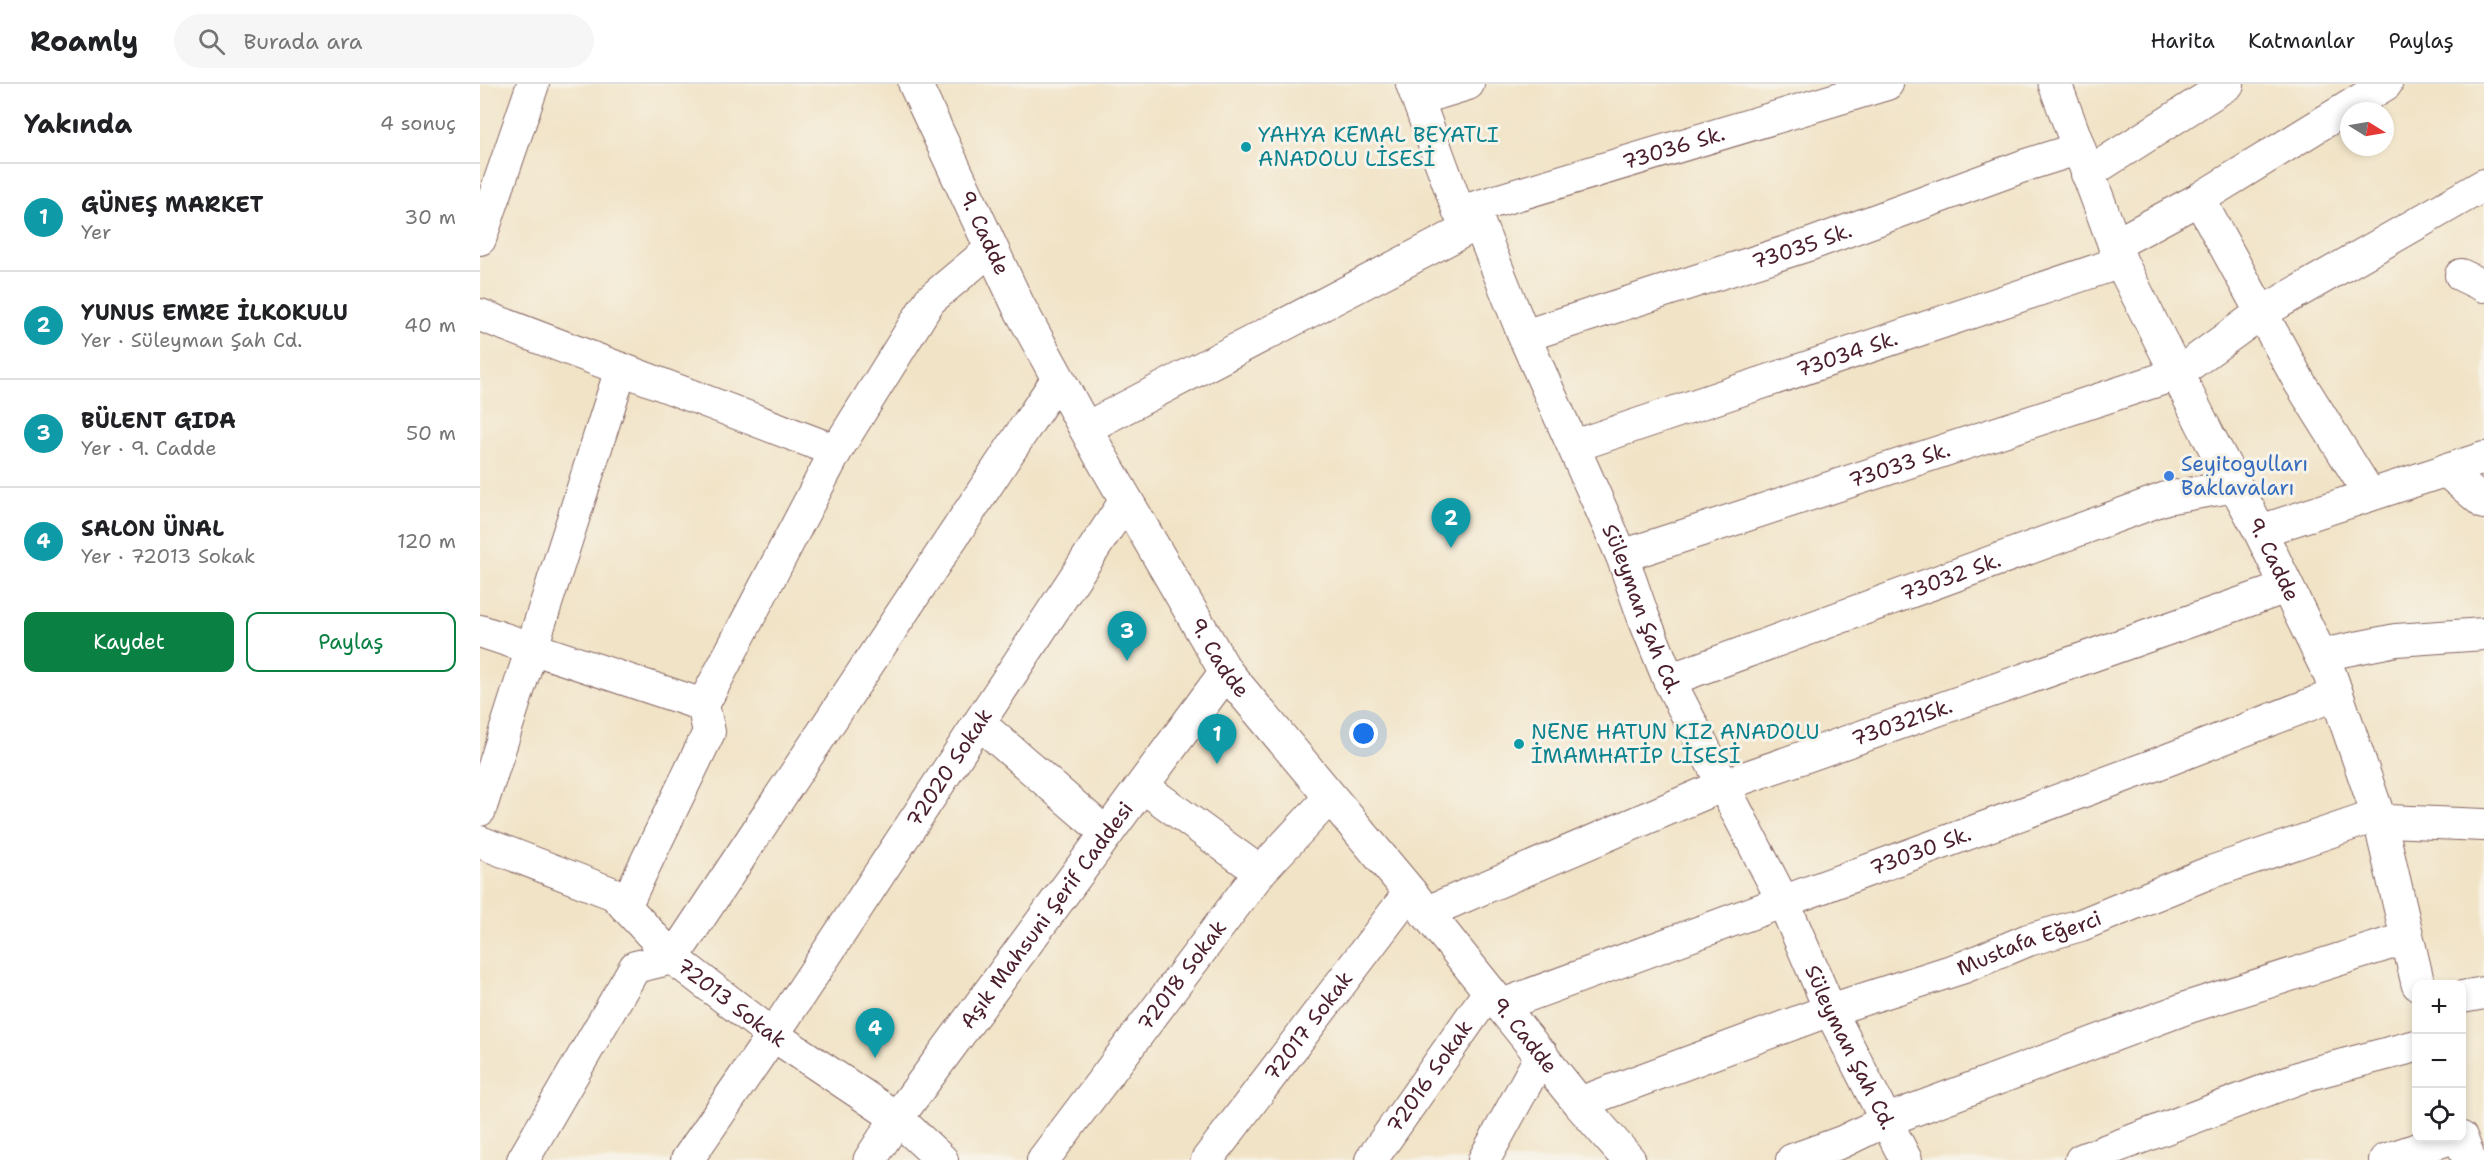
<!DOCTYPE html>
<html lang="tr">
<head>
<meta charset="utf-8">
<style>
	:root { --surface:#fff; --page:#f6f6f6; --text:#202124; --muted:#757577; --line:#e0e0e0; --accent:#0b8043 }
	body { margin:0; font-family:"Shantell Sans",sans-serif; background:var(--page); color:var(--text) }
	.controls { position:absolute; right:18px; bottom:18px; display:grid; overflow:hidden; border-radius:12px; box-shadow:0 3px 9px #0003 }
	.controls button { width:54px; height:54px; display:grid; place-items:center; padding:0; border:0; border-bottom:2px solid var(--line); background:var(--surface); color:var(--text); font:30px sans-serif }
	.compass { position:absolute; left:1860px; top:18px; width:54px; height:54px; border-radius:50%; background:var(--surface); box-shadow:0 3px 9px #0003; rotate:101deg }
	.you { position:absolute; left:884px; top:650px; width:21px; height:21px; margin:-15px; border:4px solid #fff; border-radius:50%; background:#1a73e8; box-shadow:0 0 0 9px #1a73e833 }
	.badge { display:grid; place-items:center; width:39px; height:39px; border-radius:50%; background:var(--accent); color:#fff; font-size:20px; font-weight:700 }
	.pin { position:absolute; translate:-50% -50px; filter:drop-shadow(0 2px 3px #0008) }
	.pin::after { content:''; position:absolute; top:32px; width:21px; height:18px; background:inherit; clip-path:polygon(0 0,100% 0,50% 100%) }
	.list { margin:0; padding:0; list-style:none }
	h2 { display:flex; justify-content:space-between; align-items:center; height:78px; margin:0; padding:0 24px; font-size:26px }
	h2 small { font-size:20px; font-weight:400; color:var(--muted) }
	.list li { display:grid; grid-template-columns:39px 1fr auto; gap:18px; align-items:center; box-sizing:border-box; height:108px; padding:0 24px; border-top:2px solid var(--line) }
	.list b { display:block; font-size:22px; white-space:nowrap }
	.list p { margin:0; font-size:20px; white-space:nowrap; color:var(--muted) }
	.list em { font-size:20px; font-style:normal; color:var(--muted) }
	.actions { display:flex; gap:12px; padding:18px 24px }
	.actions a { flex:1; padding:14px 0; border:2px solid var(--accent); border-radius:12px; text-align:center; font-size:21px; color:var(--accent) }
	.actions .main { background:var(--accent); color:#fff }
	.icon { flex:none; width:33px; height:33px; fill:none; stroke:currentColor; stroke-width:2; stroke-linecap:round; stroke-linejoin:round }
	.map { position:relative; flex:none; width:2004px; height:1076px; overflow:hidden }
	header { display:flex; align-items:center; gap:36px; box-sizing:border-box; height:84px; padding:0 30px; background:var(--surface); border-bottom:2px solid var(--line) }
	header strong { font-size:28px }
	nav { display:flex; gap:33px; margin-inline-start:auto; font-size:21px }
	.search { width:420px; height:54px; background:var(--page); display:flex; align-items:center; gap:15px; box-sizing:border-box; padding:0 21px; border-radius:33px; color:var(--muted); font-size:22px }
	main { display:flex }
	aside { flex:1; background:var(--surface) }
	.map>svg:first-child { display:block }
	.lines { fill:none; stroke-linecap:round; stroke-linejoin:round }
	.minor-casing { stroke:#846461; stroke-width:34 }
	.tertiary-casing { stroke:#846461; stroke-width:35 }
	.minor { stroke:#fff; stroke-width:32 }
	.tertiary { stroke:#fff; stroke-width:33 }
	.culture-dot { fill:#0f9aa8; stroke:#f7f3e8; stroke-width:2 }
	.shop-dot { fill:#3f7fe0; stroke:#f7f3e8; stroke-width:2 }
	.labels { text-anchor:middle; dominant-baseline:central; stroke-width:6; stroke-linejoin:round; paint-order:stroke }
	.culture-label { font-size:21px; fill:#0d838f; stroke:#f7f3e8; text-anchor:start }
	.street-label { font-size:21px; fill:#4a1f2b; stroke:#f7f3e8 }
	.shop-label { font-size:21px; fill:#366cbe; stroke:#f7f3e8; text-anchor:start }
</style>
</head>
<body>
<header>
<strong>Roamly</strong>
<div class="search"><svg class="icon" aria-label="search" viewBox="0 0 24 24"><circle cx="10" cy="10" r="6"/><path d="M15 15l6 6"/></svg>Burada ara</div>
<nav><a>Harita</a><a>Katmanlar</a><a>Paylaş</a></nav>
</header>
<main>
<aside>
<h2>Yakında<small>4 sonuç</small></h2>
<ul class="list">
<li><span class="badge" style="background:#0f9aa8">1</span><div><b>GÜNEŞ MARKET</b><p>Yer</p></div><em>30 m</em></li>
<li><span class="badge" style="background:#0f9aa8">2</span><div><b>YUNUS EMRE İLKOKULU</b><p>Yer · Süleyman Şah Cd.</p></div><em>40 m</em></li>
<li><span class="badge" style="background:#0f9aa8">3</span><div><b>BÜLENT GIDA</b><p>Yer · 9. Cadde</p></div><em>50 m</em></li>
<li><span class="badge" style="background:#0f9aa8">4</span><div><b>SALON ÜNAL</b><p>Yer · 72013 Sokak</p></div><em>120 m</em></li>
</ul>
<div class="actions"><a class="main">Kaydet</a><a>Paylaş</a></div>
</aside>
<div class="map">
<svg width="2004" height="1076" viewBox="0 0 2004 1076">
	<rect width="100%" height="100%" fill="#f7f3e8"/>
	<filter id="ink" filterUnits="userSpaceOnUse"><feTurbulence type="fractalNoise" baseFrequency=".0167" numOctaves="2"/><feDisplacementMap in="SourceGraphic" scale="12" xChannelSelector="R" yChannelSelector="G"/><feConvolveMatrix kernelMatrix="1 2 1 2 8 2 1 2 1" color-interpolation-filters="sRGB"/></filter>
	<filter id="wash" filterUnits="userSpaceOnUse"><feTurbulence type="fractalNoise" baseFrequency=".008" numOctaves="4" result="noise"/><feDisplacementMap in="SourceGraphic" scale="24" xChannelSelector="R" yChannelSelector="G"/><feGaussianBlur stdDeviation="1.35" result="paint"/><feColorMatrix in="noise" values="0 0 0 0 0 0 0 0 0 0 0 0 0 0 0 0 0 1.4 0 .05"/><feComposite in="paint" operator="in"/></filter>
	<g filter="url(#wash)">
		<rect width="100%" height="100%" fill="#f1e3c6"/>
	</g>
	<g filter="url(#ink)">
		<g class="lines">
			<g class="minor-casing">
				<g id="minor">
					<path id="s1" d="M932,0l47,128 20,11 45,113 98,220 21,60 26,64 115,223 46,107 76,150"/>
					<path d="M939,15l49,-15"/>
					<path d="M1607,90l141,-90"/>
					<path d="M1719,115l101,184 70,112"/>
					<path id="s2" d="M979,128l428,-128"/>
					<path d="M0,155l53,-155"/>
					<path d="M1634,161l85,-46 187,-115"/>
					<path d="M1981,191l23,11"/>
					<path d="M0,231l356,136"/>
					<path id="s3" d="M1044,252l287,-92 215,-79 51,-16"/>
					<path d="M606,344l393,-205"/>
					<path id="s4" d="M1094,362l547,-184"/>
					<path d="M1965,386l39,33"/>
					<path d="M1780,447l224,-73"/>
					<path id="s5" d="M1142,472l555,-182 84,-61 223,-128"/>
					<path d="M0,547l223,74"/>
					<path d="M1841,571l75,-15 88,-6"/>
					<path id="s6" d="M1189,596l497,-182 70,-12"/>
					<path d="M499,639l128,111"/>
					<path d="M662,702l118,86"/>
					<path d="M0,726l141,-441"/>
					<path d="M0,758l134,52 59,64 385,-580"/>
					<path d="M145,822l84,-174 -6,-27 133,-254 94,-151 61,-51"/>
					<path id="s7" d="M945,829l299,-128 563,-198"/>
					<path d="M1982,913l22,-4"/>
					<path id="s8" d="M1022,921l655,-241 180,-70"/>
					<path id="s9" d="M1099,1019l251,-93 134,-43 64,-27 53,-15 127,-52 156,-53 120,5"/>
					<path id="s10" d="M43,1076l112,-193 38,-9 100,77 124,83 45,42"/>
					<path id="s11" d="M207,1076l86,-125 353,-535"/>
					<path id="s12" d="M563,1076l217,-288 70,-75"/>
					<path id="s13" d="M727,1076l203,-268"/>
					<path id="s14" d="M891,1076l118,-168"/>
					<path d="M1004,1076l58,-106"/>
					<path d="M1312,1076l50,-18 45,-22 302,-113 218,-69"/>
					<path d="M1601,1076l228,-86 107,-28"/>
					<path d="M1905,1076l66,-22"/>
				</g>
			</g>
			<g class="tertiary-casing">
				<g id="tertiary">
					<path id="s15" d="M435,0l103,221 82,150 126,217 184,220 169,211 50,57"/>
					<path id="s16" d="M1575,0l66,178 87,173 52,96 70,144 50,146 38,163"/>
					<path d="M1981,1054l8,22"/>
					<path id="s17" d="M390,1076l27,-42 329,-446"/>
				</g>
			</g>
			<use href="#minor" class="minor"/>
			<use href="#tertiary" class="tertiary"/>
		</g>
	</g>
	<g class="culture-dot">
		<circle cx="766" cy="63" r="6"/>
		<circle cx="1039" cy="660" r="6"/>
	</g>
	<circle class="shop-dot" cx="1689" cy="392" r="6"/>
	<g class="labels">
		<g class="culture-label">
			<text x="778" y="51">YAHYA KEMAL BEYATLI<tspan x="778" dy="24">ANADOLU LİSESİ</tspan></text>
			<text x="1051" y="648">NENE HATUN KIZ ANADOLU<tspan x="1051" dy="24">İMAMHATİP LİSESİ</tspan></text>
		</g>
		<g class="street-label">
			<text stroke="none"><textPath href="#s2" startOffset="224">73036 Sk.</textPath></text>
			<text stroke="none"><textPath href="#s15" startOffset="164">9. Cadde</textPath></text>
			<text stroke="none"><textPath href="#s3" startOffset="292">73035 Sk.</textPath></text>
			<text stroke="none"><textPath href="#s4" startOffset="288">73034 Sk.</textPath></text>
			<text stroke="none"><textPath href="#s5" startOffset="292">73033 Sk.</textPath></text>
			<text stroke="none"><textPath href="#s16" startOffset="524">9. Cadde</textPath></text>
			<text stroke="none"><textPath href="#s6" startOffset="300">73032 Sk.</textPath></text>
			<text stroke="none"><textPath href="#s1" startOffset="578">Süleyman Şah Cd.</textPath></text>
			<text stroke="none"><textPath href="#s15" startOffset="650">9. Cadde</textPath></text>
			<text stroke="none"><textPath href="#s7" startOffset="514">730321Sk.</textPath></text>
			<text stroke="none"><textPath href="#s11" startOffset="472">72020 Sokak</textPath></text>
			<text stroke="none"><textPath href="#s8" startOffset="446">73030 Sk.</textPath></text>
			<text stroke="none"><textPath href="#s17" startOffset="302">Aşık Mahsuni Şerif Caddesi</textPath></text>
			<text stroke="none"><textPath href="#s9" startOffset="478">Mustafa Eğerci</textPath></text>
			<text stroke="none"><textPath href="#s12" startOffset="231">72018 Sokak</textPath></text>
			<text stroke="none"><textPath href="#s10" startOffset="336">72013 Sokak</textPath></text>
			<text stroke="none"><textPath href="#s13" startOffset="168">72017 Sokak</textPath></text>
			<text stroke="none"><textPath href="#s15" startOffset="1136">9. Cadde</textPath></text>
			<text stroke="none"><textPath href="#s1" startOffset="1064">Süleyman Şah Cd.</textPath></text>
			<text stroke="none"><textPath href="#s14" startOffset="102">72016 Sokak</textPath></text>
		</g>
		<g class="shop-label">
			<text x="1701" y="380">Seyitogulları<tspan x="1701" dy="24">Baklavaları</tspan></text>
		</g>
	</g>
</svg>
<div class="controls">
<button>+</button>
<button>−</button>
<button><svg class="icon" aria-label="locate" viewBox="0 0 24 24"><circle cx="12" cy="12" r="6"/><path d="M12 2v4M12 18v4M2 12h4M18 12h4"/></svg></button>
</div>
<svg class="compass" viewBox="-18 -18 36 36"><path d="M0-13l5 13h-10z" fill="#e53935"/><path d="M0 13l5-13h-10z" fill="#757577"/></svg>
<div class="you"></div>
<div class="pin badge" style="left:737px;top:680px;background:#0f9aa8">1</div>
<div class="pin badge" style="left:971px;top:464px;background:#0f9aa8">2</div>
<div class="pin badge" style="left:647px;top:577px;background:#0f9aa8">3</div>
<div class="pin badge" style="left:395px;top:974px;background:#0f9aa8">4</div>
</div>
</main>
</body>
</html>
